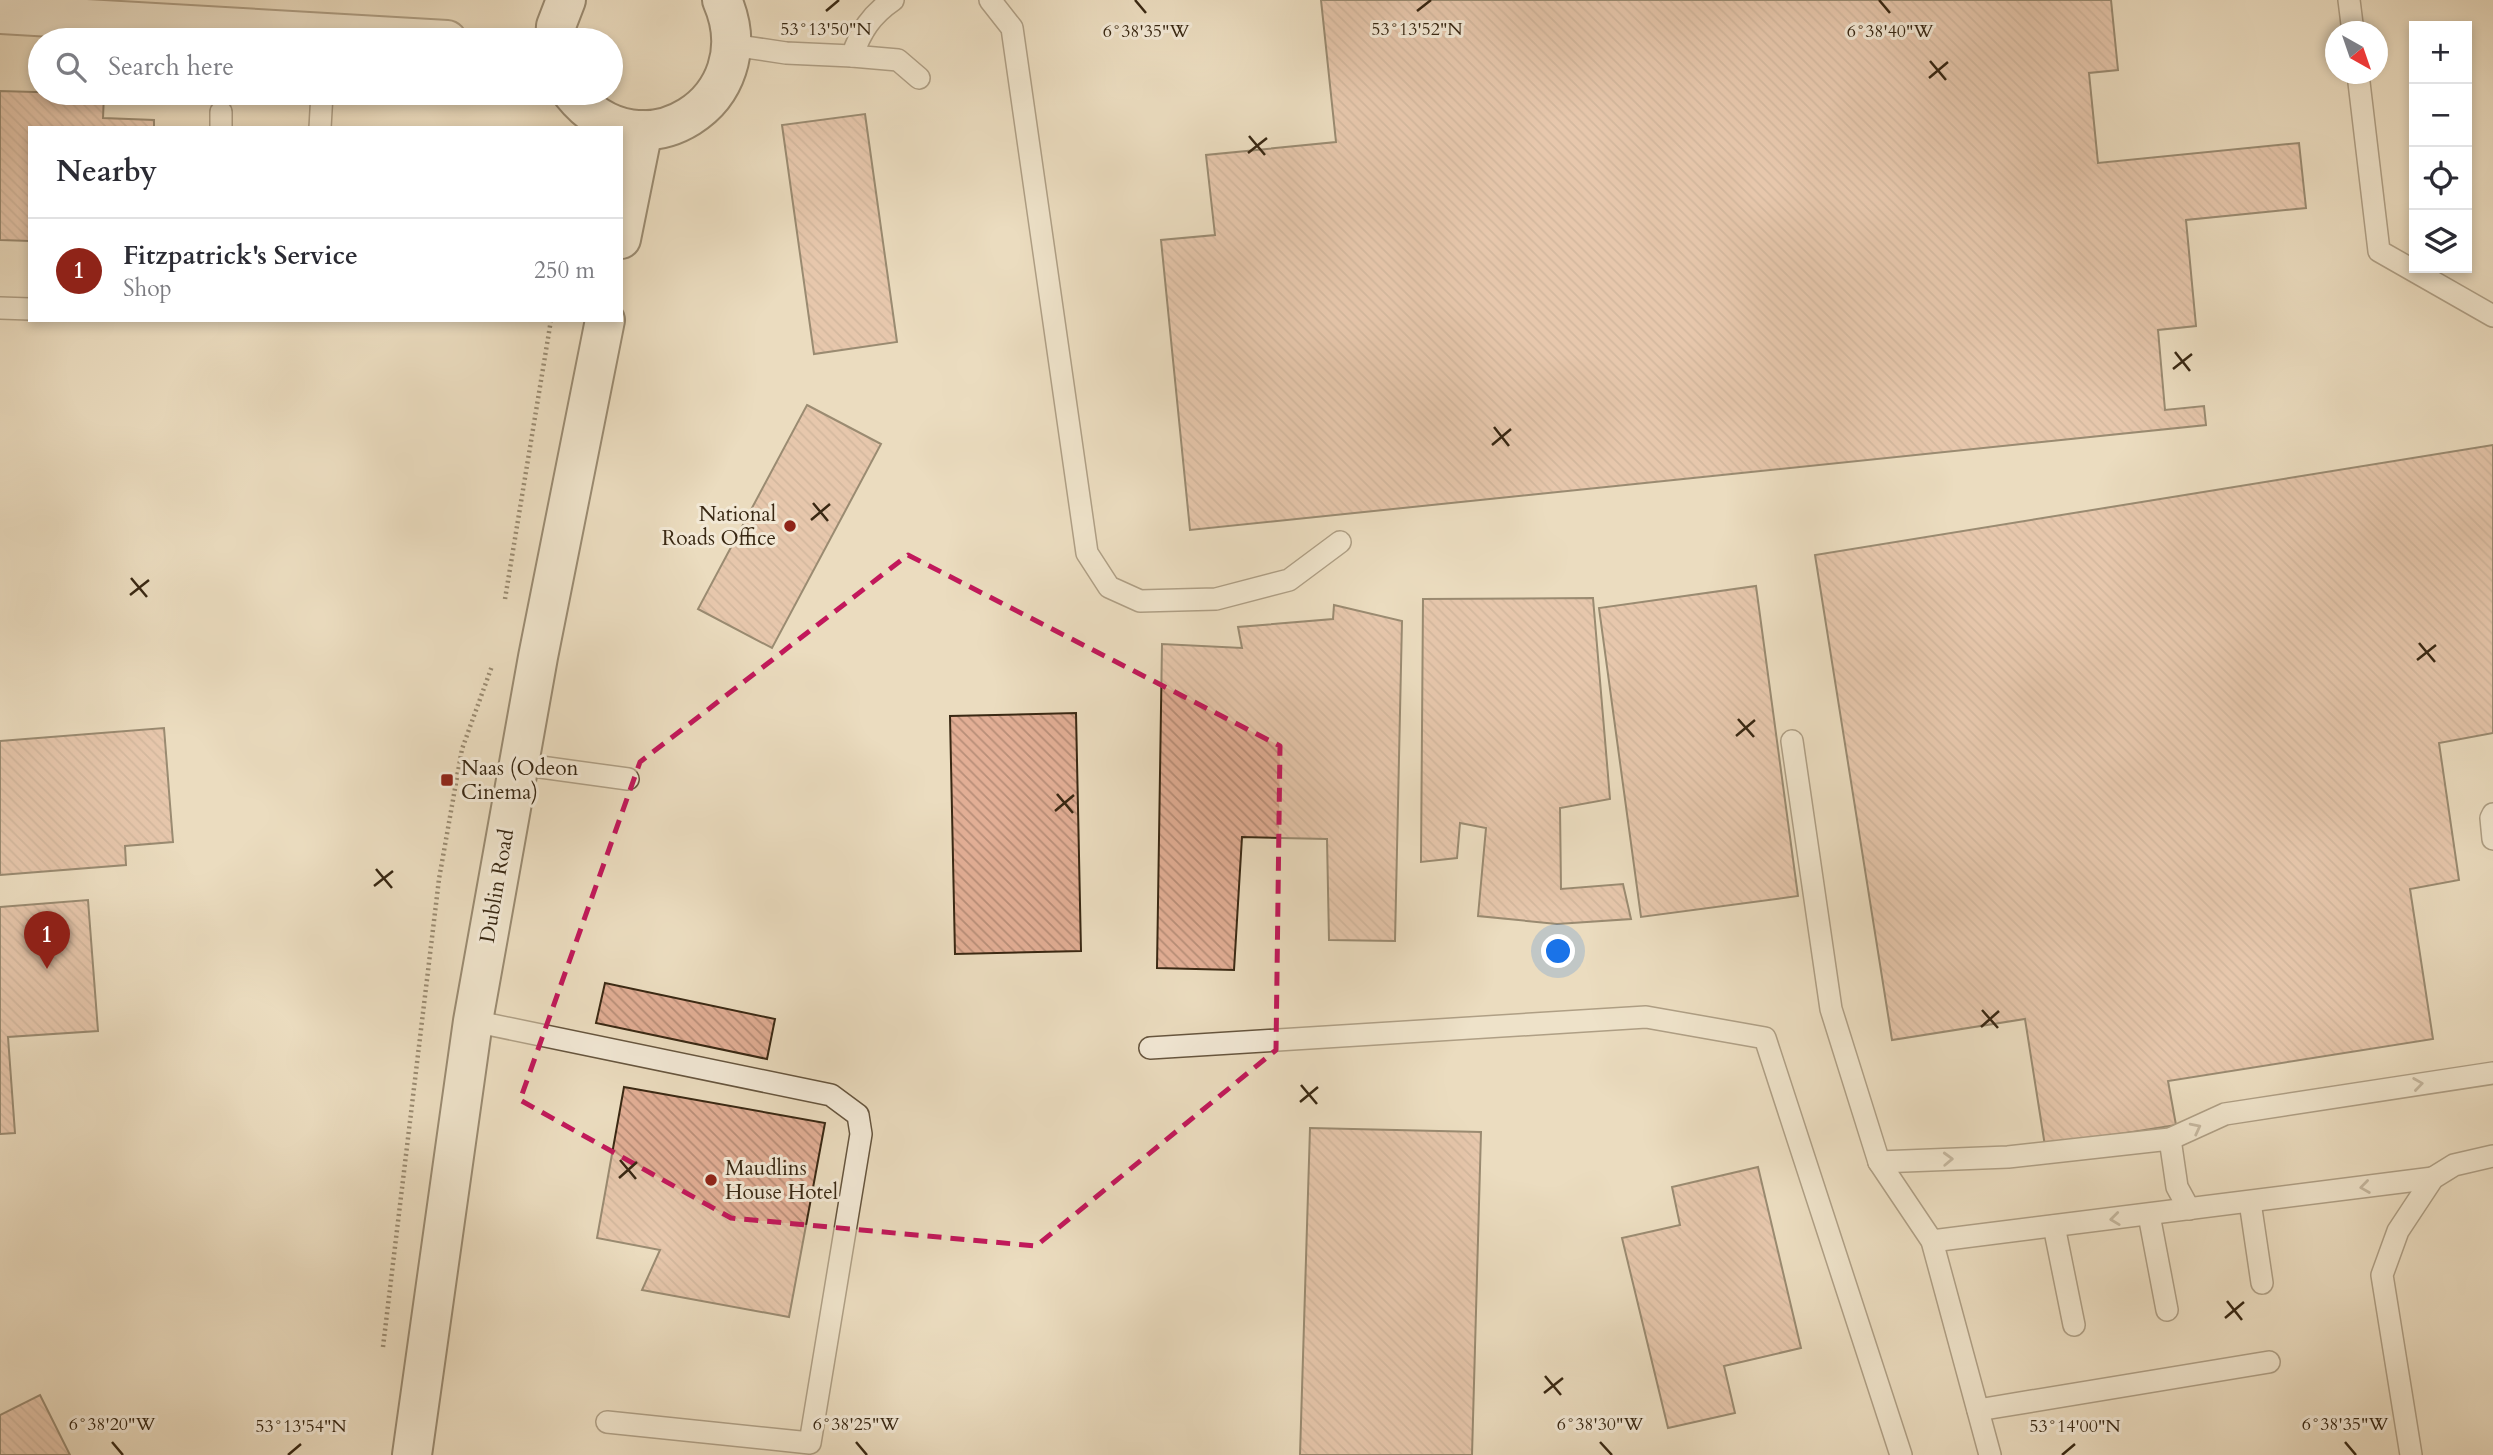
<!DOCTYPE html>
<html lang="en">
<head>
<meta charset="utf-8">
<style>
	:root { --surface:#fff; --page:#f7f7f7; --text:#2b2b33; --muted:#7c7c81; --line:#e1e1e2; --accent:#8f2418 }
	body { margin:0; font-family:Cardo,serif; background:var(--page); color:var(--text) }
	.controls { position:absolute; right:21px; top:21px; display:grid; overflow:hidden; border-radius:0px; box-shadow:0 4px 10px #0003 }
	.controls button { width:63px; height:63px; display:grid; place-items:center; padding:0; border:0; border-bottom:2px solid var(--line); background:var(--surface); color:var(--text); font:35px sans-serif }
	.compass { position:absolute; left:2325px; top:21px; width:63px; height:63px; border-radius:50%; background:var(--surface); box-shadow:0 4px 10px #0003; rotate:140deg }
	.you { position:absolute; left:1559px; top:952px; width:24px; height:24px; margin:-18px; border:5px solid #fff; border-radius:50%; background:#1a73e8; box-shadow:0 0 0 10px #1a73e833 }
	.badge { display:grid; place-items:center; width:46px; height:46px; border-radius:50%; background:var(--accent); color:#fff; font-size:23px; font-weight:700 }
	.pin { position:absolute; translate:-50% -58px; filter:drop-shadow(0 2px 4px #0008) }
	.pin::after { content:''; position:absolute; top:37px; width:24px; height:21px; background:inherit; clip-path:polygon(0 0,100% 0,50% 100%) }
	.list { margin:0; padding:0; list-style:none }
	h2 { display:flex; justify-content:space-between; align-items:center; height:91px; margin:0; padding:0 28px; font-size:30px }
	h2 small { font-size:23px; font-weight:400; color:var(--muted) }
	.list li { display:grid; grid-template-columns:46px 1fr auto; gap:21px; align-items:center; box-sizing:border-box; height:105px; padding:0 28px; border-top:2px solid var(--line) }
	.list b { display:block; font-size:26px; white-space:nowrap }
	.list p { margin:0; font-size:23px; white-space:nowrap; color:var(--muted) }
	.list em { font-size:23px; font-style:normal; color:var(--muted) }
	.icon { flex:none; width:38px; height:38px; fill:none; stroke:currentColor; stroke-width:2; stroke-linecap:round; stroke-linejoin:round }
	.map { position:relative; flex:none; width:2493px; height:1455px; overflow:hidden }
	.search { position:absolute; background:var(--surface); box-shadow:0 4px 10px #0003; left:28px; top:28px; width:595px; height:77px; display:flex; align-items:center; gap:18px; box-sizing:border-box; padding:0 24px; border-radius:38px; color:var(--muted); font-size:26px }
	.panel { position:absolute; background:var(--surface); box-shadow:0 4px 10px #0003; left:28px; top:126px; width:595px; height:196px; border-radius:0px }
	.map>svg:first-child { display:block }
	.building { fill:url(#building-back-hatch); stroke:#392813; stroke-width:2 }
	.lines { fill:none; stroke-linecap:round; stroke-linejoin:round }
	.lane-casing { stroke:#66553e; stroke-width:24 }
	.street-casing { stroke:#66553e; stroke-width:42 }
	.secondary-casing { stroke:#392813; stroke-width:42 }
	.path { stroke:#392813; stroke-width:4.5; stroke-dasharray:2 3.5; stroke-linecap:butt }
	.lane { stroke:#f2e8d5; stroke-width:21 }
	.street { stroke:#f2e8d5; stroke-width:38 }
	.secondary { stroke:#f2e8d5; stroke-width:38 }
	.oneway { stroke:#968874 }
	.marked { fill:none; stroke:#c2185b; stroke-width:5; stroke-dasharray:14 9; stroke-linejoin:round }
	.ticks { fill:none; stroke:#392813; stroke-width:2.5 }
	.poi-dot { fill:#8f2418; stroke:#f2e8d5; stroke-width:2.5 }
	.labels { text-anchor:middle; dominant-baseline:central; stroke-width:6; stroke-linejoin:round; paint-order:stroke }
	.poi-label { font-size:21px; fill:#392813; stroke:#f2e8d5; text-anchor:start }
	.street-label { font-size:21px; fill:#392813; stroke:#f2e8d5 }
	.ticks-label { font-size:18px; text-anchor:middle; fill:#392813; stroke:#f2e8d5; stroke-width:6; stroke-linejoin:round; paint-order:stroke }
</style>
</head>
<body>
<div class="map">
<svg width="2493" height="1455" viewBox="0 0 2493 1455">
	<defs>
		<pattern id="building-back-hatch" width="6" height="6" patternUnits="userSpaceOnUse" patternTransform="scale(1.75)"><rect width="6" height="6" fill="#e2ae95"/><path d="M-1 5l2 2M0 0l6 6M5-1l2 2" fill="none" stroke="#b88e78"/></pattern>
	</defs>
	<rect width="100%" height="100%" fill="#ebdcbf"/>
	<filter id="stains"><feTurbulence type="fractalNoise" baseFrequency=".00286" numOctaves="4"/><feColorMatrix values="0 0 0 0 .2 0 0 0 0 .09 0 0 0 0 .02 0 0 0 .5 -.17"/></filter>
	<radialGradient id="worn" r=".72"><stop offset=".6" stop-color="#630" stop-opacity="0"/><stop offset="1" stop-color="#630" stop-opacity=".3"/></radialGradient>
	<g class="building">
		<path d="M1321,0h790l7,70 -29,3 9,90 201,-20 7,65 -120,12 10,106 -38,4 7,80 39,-4 2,19 -1016,105 -29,-290 54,-5 -9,-80 130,-13z"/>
		<path d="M0,91l104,3 -1,24 51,2v8h-124v113l-30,-1z"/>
		<path d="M865,114l32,228 -83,12 -32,-229z"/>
		<path d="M807,405l74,39 -109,204 -74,-39z"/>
		<path d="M2493,445v288l-54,10 20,137 -49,9 23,150 -265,42 8,44 -131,21 -20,-127 -133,21 -77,-485z"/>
		<path d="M1756,586l42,310 -157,21 -42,-309z"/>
		<path d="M1593,598l17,201 -50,9 1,81 62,-5 8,35 -74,5 -79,-8 8,-88 -26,-5 -3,35 -36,4 2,-263z"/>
		<path d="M1334,605l68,16 -7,320 -66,-1 -2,-101 -85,-2 -8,133 -77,-2 5,-324 80,4 -4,-21 95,-8z"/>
		<path d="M1076,713l5,238 -126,3 -5,-238z"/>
		<path d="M164,728l9,114 -48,4 1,19 -126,10v-134z"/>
		<path d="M88,900l10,131 -90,6 7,96 -15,1v-227z"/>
		<path d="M605,983l170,36 -8,40 -171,-36z"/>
		<path d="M624,1087l201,36 -36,194 -147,-27 18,-40 -63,-12z"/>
		<path d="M1310,1128l171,4 -9,323h-172z"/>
		<path d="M1758,1167l43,181 -77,18 11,47 -67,15 -46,-190 58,-13 -8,-38z"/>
		<path d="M40,1395l30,60h-70v-40z"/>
	</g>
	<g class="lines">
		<g class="lane-casing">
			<g id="lane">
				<path d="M990,0l22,28 75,525 22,34 31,14 76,-2 73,-19 51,-38"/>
				<path d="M2349,0l4,32"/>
				<path d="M732,45l54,8 66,3c9,-25 19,-41 41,-56"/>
				<path d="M852,56l46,4 21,18"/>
				<path d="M2358,74l21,177 114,65"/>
				<path d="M221,128v-16"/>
				<path d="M320,128l2,-35"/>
				<path d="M0,308l30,1"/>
				<path d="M1792,741l39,268 48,153 53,79 58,214"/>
				<path d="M519,764l109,15"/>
				<path d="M2493,814l-2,4 2,21"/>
				<path d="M473,1021l358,74 27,20 3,19 -51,309 -203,-21"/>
				<path d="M1150,1048l496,-31 119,21 136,417"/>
				<path d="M2170,1139l7,48 12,22"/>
				<path d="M1879,1162l129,-5 162,-18 55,-25 268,-41"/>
				<path d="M2250,1202l12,81"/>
				<path d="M2149,1215l18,95"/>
				<path d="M2054,1226l20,99"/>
				<path d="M1932,1241l501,-63"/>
				<path d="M1978,1410l291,-48"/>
				<path d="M2411,1455l-29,-180 16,-44 35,-53 21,-13 39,-9"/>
			</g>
		</g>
		<g class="street-casing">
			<path id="street" d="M0,14l447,26"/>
		</g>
		<g class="secondary-casing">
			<g id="secondary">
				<path d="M555,40l1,-14 10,-26"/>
				<path d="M572,93c69,87 194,7 150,-93"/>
				<path d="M621,239l22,-109"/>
				<path d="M412,1455l61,-434 65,-364 67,-337"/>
			</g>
		</g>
		<g class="path">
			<path d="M505,599l46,-279"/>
			<path d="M383,1347l56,-468 23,-130 30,-83"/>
		</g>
		<use href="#lane" class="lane"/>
		<use href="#street" class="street"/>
		<use href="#secondary" class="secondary"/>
	</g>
	<defs><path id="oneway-chevron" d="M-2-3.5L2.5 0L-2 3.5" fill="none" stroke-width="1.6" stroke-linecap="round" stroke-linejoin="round" transform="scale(1.75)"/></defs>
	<g class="oneway">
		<use href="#oneway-chevron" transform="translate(2418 1084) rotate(-8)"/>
		<use href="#oneway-chevron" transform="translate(2196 1128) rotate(-27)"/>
		<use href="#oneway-chevron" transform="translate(1948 1159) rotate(-2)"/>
		<use href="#oneway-chevron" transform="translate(2365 1187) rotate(172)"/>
		<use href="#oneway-chevron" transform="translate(2115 1219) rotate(173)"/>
	</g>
	<path d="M0 0H2493V1455H0ZM908,555l372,191 -4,304 -240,196 -305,-28 -211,-118 120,-338z" fill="#ebdcbf" fill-opacity=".55" fill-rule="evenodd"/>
	<path class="marked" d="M908,555l372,191 -4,304 -240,196 -305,-28 -211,-118 120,-338z"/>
	<path class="ticks" d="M1135,0l11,13M1879,0l11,13M826,11l13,-11M1417,11l14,-11M1930,61l16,19M1929,78l19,-16M1249,136l16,19M1248,153l19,-15M2175,352l15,19M2173,369l19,-15M1494,427l15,19M1492,445l19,-16M813,503l15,18M811,520l19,-16M131,578l16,19M130,595l19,-15M2419,643l16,19M2417,660l19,-15M1738,719l16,18M1736,736l19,-16M1057,794l16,19M1055,811l19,-16M376,869l16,19M374,886l19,-15M1982,1010l16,18M1981,1027l18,-16M1301,1085l16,19M1300,1102l18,-15M620,1160l16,19M619,1178l18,-16M2227,1301l15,19M2225,1318l19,-16M1545,1376l16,19M1544,1393l19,-15M112,1442l11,13M856,1442l11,13M1600,1442l12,13M2345,1442l11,13M288,1455l13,-11M2062,1455l13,-11"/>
	<g class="poi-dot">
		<circle cx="790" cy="526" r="7"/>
		<rect x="440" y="773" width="14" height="14" rx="3.5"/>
		<circle cx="711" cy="1180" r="7"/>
	</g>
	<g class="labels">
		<g class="poi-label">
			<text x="776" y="514" text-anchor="end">National<tspan x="776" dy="24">Roads Office</tspan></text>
			<text x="461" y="768">Naas (Odeon<tspan x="461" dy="24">Cinema)</tspan></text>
			<text x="725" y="1168">Maudlins<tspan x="725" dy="24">House Hotel</tspan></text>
		</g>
		<g class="street-label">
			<text transform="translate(497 886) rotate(-80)">Dublin Road</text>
		</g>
	</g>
	<g class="ticks-label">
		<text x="826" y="35">53°13'50"N</text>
		<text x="1417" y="35">53°13'52"N</text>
		<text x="1146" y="37">6°38'35"W</text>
		<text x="1890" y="37">6°38'40"W</text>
		<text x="112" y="1430">6°38'20"W</text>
		<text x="856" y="1430">6°38'25"W</text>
		<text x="1600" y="1430">6°38'30"W</text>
		<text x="2345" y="1430">6°38'35"W</text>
		<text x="301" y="1432">53°13'54"N</text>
		<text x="2075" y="1432">53°14'00"N</text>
	</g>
	<rect width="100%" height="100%" filter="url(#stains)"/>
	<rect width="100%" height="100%" fill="url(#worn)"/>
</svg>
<div class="controls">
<button>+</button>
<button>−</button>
<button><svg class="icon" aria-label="locate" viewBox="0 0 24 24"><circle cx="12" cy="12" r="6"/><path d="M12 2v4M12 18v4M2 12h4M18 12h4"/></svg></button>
<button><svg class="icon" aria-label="layers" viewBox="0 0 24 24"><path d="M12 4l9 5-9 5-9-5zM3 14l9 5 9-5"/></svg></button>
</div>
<svg class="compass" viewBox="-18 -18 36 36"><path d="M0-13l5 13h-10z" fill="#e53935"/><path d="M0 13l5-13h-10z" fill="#7c7c81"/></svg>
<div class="you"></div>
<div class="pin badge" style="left:47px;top:969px">1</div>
<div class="search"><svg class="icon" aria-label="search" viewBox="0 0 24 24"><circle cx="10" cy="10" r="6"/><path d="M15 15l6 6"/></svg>Search here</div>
<section class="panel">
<h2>Nearby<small></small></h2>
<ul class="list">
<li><span class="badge">1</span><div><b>Fitzpatrick's Service</b><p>Shop</p></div><em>250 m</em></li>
</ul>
</section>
</div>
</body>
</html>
